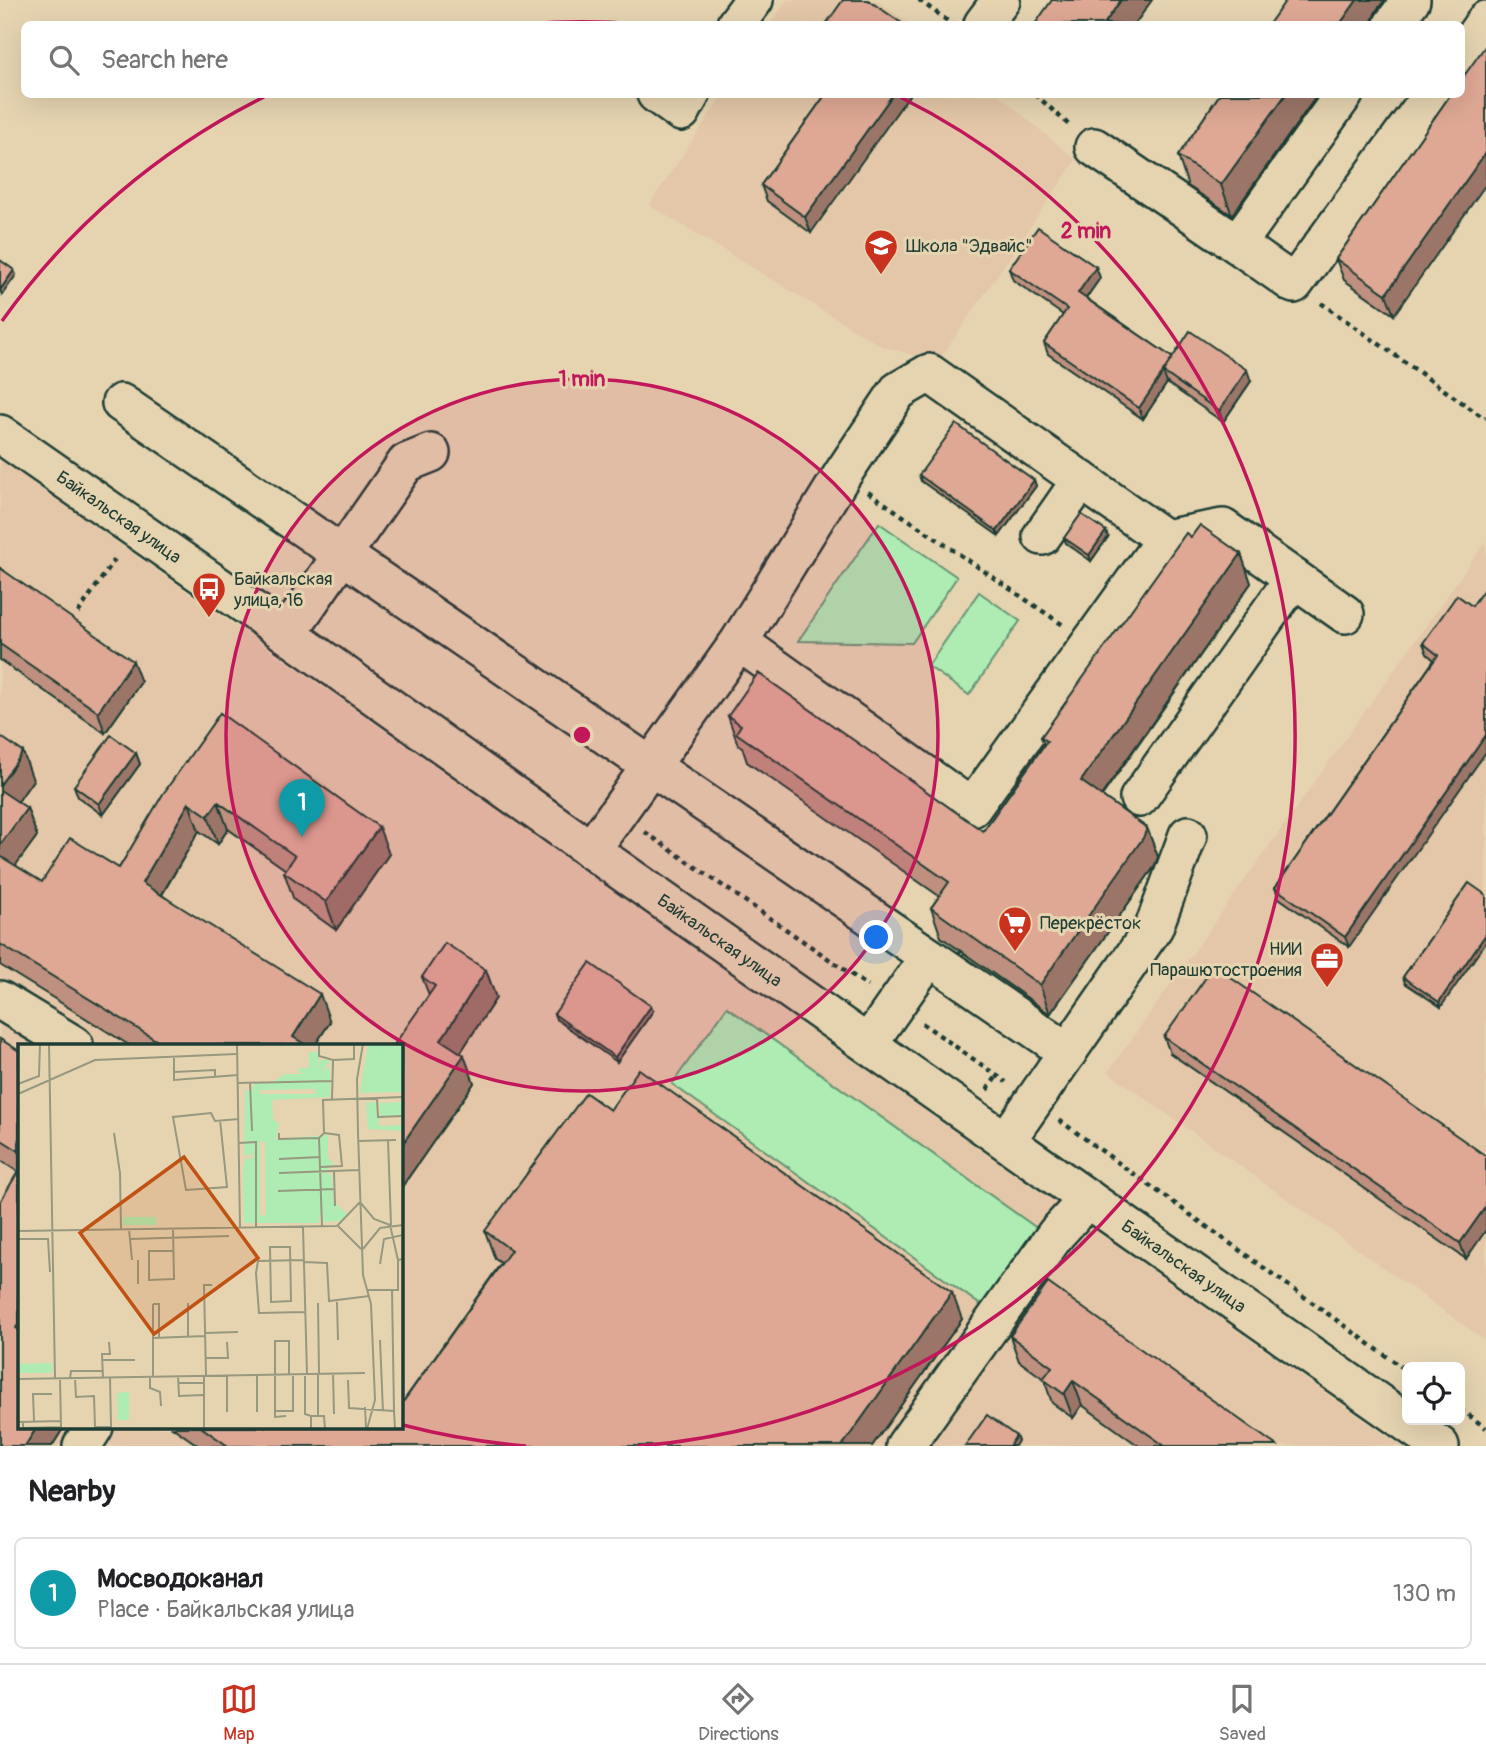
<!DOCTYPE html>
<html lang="en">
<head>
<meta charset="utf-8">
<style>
	:root { --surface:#fff; --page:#f2f2f2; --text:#202124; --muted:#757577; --line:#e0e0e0; --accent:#c8321e }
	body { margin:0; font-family:Pangolin,sans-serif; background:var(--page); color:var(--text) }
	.controls { position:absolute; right:21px; bottom:21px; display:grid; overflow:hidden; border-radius:10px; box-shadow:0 7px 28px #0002 }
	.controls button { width:63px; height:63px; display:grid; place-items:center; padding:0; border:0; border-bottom:2px solid var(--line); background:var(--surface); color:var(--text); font:35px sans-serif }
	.you { position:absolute; left:877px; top:938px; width:24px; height:24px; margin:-18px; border:5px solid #fff; border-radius:50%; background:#1a73e8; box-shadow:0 0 0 10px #1a73e833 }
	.badge { display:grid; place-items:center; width:46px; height:46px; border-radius:50%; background:var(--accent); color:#fff; font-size:23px; font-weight:700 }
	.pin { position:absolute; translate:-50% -58px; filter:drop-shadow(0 2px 4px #0008) }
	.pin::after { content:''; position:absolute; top:37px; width:24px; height:21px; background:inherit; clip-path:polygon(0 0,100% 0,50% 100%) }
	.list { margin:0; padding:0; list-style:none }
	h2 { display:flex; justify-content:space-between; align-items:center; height:91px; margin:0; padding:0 28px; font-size:30px }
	h2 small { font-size:23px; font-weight:400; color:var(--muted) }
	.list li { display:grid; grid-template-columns:46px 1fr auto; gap:21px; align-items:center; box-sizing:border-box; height:112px; margin:0 14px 14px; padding:0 14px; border:2px solid var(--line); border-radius:10px }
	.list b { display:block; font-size:26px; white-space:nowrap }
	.list p { margin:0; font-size:23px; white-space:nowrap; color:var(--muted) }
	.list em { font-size:23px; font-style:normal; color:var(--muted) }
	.icon { flex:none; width:38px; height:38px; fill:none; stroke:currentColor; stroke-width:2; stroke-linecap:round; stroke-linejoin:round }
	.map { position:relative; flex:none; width:1486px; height:1446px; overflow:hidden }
	.search { position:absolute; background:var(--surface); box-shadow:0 7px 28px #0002; left:21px; right:21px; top:21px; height:77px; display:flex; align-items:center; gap:18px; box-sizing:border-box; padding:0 24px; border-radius:10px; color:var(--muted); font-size:26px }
	.sheet { height:217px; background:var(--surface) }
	nav { display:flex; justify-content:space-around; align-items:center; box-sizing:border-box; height:98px; border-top:2px solid var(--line); background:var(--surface); font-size:19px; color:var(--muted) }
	nav a { display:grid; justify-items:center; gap:4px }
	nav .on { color:var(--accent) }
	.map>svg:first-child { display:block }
	.built { fill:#e4c7a8; fill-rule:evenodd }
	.green { fill:#aeecb3; stroke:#669474; stroke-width:2 }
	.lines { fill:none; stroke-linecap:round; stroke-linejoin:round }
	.minor-casing { stroke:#1f3d34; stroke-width:42 }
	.path { stroke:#1f3d34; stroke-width:4.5; stroke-dasharray:5 5; stroke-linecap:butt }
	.minor { stroke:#e6d4b1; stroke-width:37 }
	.wall { fill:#bf907f; stroke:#1f3d34; stroke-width:2 }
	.shaded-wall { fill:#9b7668; stroke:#1f3d34; stroke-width:2 }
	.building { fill:#dea894; stroke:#1f3d34; stroke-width:2 }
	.ring { fill:none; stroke:#c2185b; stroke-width:3.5 }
	.labels { text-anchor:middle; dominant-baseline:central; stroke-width:6; stroke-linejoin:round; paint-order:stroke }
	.poi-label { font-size:18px; fill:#1f3d34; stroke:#e6d4b1; text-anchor:start }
	.street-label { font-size:18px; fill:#1f3d34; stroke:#e6d4b1 }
	.inset-road { fill:none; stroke:#96987f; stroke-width:2 }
	.view { fill:#c05314; fill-opacity:0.15; stroke:#c05314; stroke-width:3.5 }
	.inset-edge { fill:none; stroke:#1f3d34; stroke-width:3.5 }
	.centre { fill:#c2185b; stroke:#e6d4b1; stroke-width:3.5 }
	.ring-label { font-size:21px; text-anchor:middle; font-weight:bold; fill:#c2185b; stroke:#e6d4b1; stroke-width:6; stroke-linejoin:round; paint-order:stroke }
</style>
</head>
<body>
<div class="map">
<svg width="1486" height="1446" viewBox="0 0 1486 1446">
	<rect width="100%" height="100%" fill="#e6d4b1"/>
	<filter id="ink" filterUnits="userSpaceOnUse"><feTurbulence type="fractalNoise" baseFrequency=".0143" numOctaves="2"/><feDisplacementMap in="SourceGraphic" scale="14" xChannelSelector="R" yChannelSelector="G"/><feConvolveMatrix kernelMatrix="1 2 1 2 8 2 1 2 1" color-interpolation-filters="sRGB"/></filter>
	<g filter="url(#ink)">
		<g class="built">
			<path d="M787,0h89l34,24h-140z"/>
			<path d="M723,95h276l77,65 -138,202 -57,-16 -232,-141z"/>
			<path d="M0,460l1076,757 325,229h-1401zM19,1045h382v382h-382z"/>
			<path d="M1486,541v800l-378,-269z"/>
		</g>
		<g class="green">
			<path d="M879,523l78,54 -45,66 -114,-2z"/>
			<path d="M979,592l41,29 -51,74 -41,-29z"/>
			<path d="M727,1007l311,222 -56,77 -310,-222z"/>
		</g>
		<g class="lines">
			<g class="minor-casing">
				<g id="minor">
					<path d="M736,24l18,-24"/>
					<path d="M983,24l18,-24"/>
					<path d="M1393,24l18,-24"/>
					<path d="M1462,54l24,-34"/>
					<path d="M656,94l25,18 10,-18"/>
					<path d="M1344,94l-107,150 57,40 138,-190"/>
					<path d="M1094,147l143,97"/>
					<path d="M121,403l947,649"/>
					<path id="s1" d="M0,434l287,200 304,216 849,596"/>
					<path d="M1042,536l39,-56"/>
					<path d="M1165,539l58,-11 122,86"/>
					<path d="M287,634l119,-171 25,-10"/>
					<path d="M1139,798l155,-220"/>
					<path d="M591,850l148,-208 103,-167 56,-84 31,-18 236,166 -193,269 -233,-166"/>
					<path d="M0,1000l74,45"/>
					<path d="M868,1044l61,-87"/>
					<path d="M1006,1141l148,-214 34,-92"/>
					<path d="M82,1446l12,-19"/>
					<path d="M905,1446l151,-212 32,-35"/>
				</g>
			</g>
			<g class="path">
				<path d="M919,0l33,24"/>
				<path d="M1035,94l36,33"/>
				<path d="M1321,303l163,115 2,-1"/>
				<path d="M868,492l195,133"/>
				<path d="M78,613l39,-57"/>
				<path d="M645,832l223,154"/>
				<path d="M922,1023l84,59"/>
				<path d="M987,1090l10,-14"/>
				<path d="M1059,1120l348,251"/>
				<path d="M1460,1409l26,19"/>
			</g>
			<use href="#minor" class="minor"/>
		</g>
		<g class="wall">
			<path d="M826,94l-15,139 -44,-32 -6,-16z"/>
			<path d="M1220,94h98l-86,121 -44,-29 -10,-30z"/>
			<path d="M1451,94l-57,221 -50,-35 -8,-21z"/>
			<path d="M1096,267l4,11 -14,20 87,60 78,23 -28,41 -56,-39 -24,36 -95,-65 -4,-11 19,-28 -50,-35 -4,-11z"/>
			<path d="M919,475l115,5 2,6 -37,50 -78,-55z"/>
			<path d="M1108,537l-17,24 -25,-18 -2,-5z"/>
			<path d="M1191,537l50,17 10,29 -149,213 45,32 11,29 -4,10 -104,147 -109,-77 -10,-29 8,-12 -192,-134 -5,-15 -4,-2 -10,-29 255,115 61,-86 -3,-8z"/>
			<path d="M0,568l141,114 -36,51 -105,-73z"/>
			<path d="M1472,606l-123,341 -70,-49 -4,-10 159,-228 -7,-6 -4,-11z"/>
			<path d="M220,713l169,141 -53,76 -42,-30 -10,-28 2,-2 -58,-41 -10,15 -19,-13 -37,64 168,127 -15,23h-186l-129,-80v-229l33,44 -16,22 10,6 10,28 -22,29 27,17 77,-14z"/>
			<path d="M136,753l4,11 -37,51 -25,-18 -4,-11z"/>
			<path d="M1469,883l-28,124 -36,-24 -2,-6z"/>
			<path d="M486,970l10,28 -36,55 14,30 -73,105v-143l28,-50 -7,-18z"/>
			<path d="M653,1011l-36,51 -61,-43 -2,-5z"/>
			<path d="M1164,1037l322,119 -20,103 -296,-206z"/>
			<path d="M0,1039l19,12v376h45l-12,19h-52l18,-274 -18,-12z"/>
			<path d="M610,1110l352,209 -90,127h-673l-27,-19h213l116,-164 -6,-4 -10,-28z"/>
			<path d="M1010,1336l267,110h-138l-57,-41 -9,13 -21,-15 -8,-24 -25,-18z"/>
		</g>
		<g class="shaded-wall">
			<path d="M1121,0h31l-17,24h-31z"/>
			<path d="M1357,0h28l-9,11 -5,13h-31z"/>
			<path d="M893,94h17l-99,139 -6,-16z"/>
			<path d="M1286,94h32l-86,121 -11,-30z"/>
			<path d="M1486,152v32l-92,131 -8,-21z"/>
			<path d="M1096,267l4,11 -18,26 -4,-11z"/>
			<path d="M14,270l2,5 -14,20 -2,-5z"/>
			<path d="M1173,358l-10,14 4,11 -24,36 -4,-11z"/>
			<path d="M1247,370l4,11 -28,41 -4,-11z"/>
			<path d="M1034,480l2,6 -37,50 -2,-5z"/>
			<path d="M1106,531l2,6 -17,24 -2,-6z"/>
			<path d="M1241,554l10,29 -160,227 -10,-29z"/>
			<path d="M133,661l8,21 -36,51 -7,-21z"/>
			<path d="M1486,735v17l-137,195 -4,-10z"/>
			<path d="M23,752l10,28 -25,36 -8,-22v-9z"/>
			<path d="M136,753l4,11 -37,51 -4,-11z"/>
			<path d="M218,802l10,27 -10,15 -10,-28z"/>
			<path d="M189,803l10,28 -47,80 -10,-28z"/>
			<path d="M27,808l10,28 -32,44 -5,-13v-22z"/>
			<path d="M379,827l10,27 -53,76 -10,-28z"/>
			<path d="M1147,828l11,29 -4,10 -104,147 -10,-29z"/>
			<path d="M1486,934v8l-45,65 -2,-5z"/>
			<path d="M486,970l10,28 -45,69 -10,-27z"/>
			<path d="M320,994l10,28 -15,23h-19l-3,-8z"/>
			<path d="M651,1006l2,5 -36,51 -2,-5z"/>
			<path d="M464,1055l10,28 -73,105v-42z"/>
			<path d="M1486,1206v24l-20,29 -6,-16z"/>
			<path d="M952,1292l10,27 -90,127h-30z"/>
			<path d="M1073,1381l9,24 -9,13 -9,-24z"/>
			<path d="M37,1427h27l-12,19h-27z"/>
			<path d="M1016,1436l2,5 -3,5h-6z"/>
		</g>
		<g class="building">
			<path d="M843,0h25l35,24h-77z"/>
			<path d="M1052,0h69l-17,24h-69z"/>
			<path d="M1286,0h71l-17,24h-71z"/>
			<path d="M1486,45v107l-100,142 -50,-35 115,-165h10v-14z"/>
			<path d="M826,94h67l-88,123 -44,-32z"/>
			<path d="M1220,94h66l-65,91 -43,-29z"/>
			<path d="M1038,227l58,40 -18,26 95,65 -34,50 -95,-65 23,-34 -58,-40z"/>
			<path d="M0,260l14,10 -14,20z"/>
			<path d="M1190,331l57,39 -28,41 -56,-39z"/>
			<path d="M956,424l78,56 -37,51 -78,-56z"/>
			<path d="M1081,514l25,17 -17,24 -25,-17z"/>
			<path d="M1200,525l41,29 -160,227 66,47 -4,10 -103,147 -109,-77 18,-26 -213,-149 5,-8 -13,-9 30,-43 225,158 64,-90 -6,-4 145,-204 5,4z"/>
			<path d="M0,568l133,93 -35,51 -98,-68z"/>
			<path d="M1486,586v149l-141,202 -70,-49 163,-233 -15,-12 34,-48 15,11z"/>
			<path d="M220,713l159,114 -53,75 -42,-30 11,-16 -77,-54 -10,14 -19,-13 -47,80 178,111 -27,43 13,8h-142l-164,-101v-88l42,26 28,-44 49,30 44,-74z"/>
			<path d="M111,735l25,18 -37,51 -25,-18z"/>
			<path d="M0,736l23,16 -23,33z"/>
			<path d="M0,790l27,18 -27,37z"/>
			<path d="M1469,883l17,12v39l-47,68 -36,-25z"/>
			<path d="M445,943l41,27 -45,70 23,15 -63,91v-101h-7l41,-59 -13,-9z"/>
			<path d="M590,963l61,43 -36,51 -61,-43z"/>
			<path d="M1214,966l272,190v50l-26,37 -296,-206z"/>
			<path d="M0,1039l19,12v100l-19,-12z"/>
			<path d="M639,1069l313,223 -110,154h-614l-27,-19h200v-22l110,-155 -26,-19 101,-138 24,17z"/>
			<path d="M19,1170v153l-3,5 3,2v97h18l-12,19h-25v-244z"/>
			<path d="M1048,1283l229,163h-112l-92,-65 -9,13 -21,-15 9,-12 -42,-31z"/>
			<path d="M987,1415l29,21 -7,10h-44z"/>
		</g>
	</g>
	<circle cx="582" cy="735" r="356" fill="#c2185b" fill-opacity=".12"/>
	<g class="ring">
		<circle cx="582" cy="735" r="356"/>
		<path d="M526 1446A713 713 0 0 1 403 1425M2 321A713 713 0 0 1 264 97M526 24A713 713 0 0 1 638 24M900 97A713 713 0 0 1 638 1446"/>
	</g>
	<defs>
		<g id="school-pin" transform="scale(1.75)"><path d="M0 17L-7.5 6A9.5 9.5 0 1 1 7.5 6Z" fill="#c8321e" stroke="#e6d4b1"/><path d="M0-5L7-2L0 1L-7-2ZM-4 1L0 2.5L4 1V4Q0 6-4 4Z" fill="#fff"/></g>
		<g id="bus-pin" transform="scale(1.75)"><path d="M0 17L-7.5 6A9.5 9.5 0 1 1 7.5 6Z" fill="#c8321e" stroke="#e6d4b1"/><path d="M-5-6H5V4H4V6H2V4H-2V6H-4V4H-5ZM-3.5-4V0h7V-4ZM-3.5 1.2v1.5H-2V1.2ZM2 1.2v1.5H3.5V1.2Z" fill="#fff"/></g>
		<g id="supermarket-pin" transform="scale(1.75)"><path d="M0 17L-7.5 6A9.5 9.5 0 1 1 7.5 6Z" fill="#c8321e" stroke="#e6d4b1"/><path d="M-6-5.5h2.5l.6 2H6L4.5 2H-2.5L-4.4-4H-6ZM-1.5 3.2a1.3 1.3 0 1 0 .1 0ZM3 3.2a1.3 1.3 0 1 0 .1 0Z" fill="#fff"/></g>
		<g id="office-pin" transform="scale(1.75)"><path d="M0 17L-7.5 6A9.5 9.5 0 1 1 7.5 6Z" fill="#c8321e" stroke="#e6d4b1"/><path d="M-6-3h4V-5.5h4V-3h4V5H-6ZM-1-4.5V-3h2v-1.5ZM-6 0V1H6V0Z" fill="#fff"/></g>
	</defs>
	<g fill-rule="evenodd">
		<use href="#school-pin" x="881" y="246"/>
		<use href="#bus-pin" x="209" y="589"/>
		<use href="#supermarket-pin" x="1015" y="923"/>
		<use href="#office-pin" x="1327" y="959"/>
	</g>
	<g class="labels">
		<g class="poi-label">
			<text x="906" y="246">Школа "Эдвайс"</text>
			<text x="234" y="579">Байкальская<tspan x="234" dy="21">улица, 16</tspan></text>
			<text x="1040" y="923">Перекрёсток</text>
			<text x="1302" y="949" text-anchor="end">НИИ<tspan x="1302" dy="21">Парашютостроения</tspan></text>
		</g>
		<g class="street-label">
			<text stroke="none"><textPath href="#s1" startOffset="145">Байкальская улица</textPath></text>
			<text stroke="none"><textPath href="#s1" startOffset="880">Байкальская улица</textPath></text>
			<text stroke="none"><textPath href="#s1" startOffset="1447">Байкальская улица</textPath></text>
		</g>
	</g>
	<g transform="translate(18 1044)">
		<rect width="385" height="385" fill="#e6d4b1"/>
		<path d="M350,0h35v48l-43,1zM291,8h9l2,17v-9h11l-9,11 8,-4v30l-58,3 1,20 6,3 -3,16 52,-4v23l6,6 -10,9 8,2 1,26 14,13 -7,7 -16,1 -4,-12 -1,13h-75l-1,-54 2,-10 8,-1v-4l-9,2 1,-65 7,-1 2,-7 16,1 15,-10h24l-10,-1v-5h10zM297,45v5h-56l1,-4zM247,97l1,74 -6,1v-74zM359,58l2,24 24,-1v6l-35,-2 -2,-26zM385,58v13l-23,1v-13zM105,173h33v8h-33zM34,319v10h-34v-9zM111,348v28h-11l-1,-27z" fill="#aeecb3" fill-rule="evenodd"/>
		<path class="inset-road" d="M31,0l6,334M219,0l3,184M301,0v12l14,4 21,-1v-15M345,0l-6,35 1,54 5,142 8,29 4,96 -8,29M156,12v24l64,-5M156,28l41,-2v7M220,39l94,-2M232,39l2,48M0,40l21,-8 1,-32M0,50l77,-34 141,-6M359,54l1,19 25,-1M314,56l1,-40M202,76l7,67 -41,3 -13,-73 38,-4 4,8 24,-2M96,89l6,40 1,57M261,89v6l40,-1 5,-5 -1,-33 80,-3M301,94l3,88M370,96l3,85M340,97l38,-1M221,99l17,-1v85M261,115l41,-2M302,123l22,-1 -3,-31 -15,-2M316,127l1,35M261,129l80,-3M260,147l56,-2M372,181l8,35 5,-1M319,182l23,-24 14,17 16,6M320,182l23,23M285,183l4,147M111,185l3,31M155,185l1,50 -25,1v-29h24M0,187l319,-5M0,195h30l2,33M112,195l99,-3M252,203h20l1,54 -20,1zM345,205l17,-21 23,-3M120,216v24M286,216l-46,1 -2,12 3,40 46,-1M286,218l23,1 2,38 40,-5M362,220l4,-25 19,-4M350,246h30v-30M374,246l2,121M319,258l1,38M170,259v33M300,259l1,70M135,260v73M135,260h6v34M187,289l33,-1M135,294l52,-2M362,296l3,72M188,314h22l-1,-16M85,316h32M300,329v42M315,329l1,41M239,330v38M287,330v40l6,2v13M209,331v37M160,332l1,20 24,-1M186,332v53M188,332l-2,-91h8M132,333v11l10,4 1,14M52,334l1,-7h32M57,334l1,19 18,-1 1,31h16l-1,-49M85,334l-1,-24h8l-1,-12M0,335l347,-6M330,336l1,28 45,3 1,18M160,339h25M347,363l1,21M257,367h18v-37M268,372l-11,1v-76h14v33M293,372h13l1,13M16,377l-1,-27h19M0,378l43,-1M5,378v6l38,-1 -1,-49"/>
		<path class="view" d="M166,113l74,101 -104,76 -74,-101z"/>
		<rect width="385" height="385" class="inset-edge"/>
	</g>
	<circle cx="582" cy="735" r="10" class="centre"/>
	<g class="ring-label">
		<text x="1086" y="238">2 min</text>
		<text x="582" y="386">1 min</text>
	</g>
</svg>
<div class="controls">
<button><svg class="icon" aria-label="locate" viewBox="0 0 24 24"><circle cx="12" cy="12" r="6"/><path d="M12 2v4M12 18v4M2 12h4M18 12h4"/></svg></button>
</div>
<div class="you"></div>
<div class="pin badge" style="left:302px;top:837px;background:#0f9aa8">1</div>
<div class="search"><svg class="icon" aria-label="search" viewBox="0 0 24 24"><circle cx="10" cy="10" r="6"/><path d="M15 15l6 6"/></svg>Search here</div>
</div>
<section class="sheet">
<h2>Nearby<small></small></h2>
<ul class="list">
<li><span class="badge" style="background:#0f9aa8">1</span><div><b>Мосводоканал</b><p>Place · Байкальская улица</p></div><em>130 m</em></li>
</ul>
</section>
<nav>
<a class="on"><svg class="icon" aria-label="map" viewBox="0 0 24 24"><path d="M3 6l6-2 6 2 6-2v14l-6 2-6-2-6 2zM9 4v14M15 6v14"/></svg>Map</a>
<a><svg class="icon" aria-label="directions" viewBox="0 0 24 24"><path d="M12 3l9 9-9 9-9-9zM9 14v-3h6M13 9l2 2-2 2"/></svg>Directions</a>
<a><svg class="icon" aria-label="saved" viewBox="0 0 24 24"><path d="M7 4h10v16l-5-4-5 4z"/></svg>Saved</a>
</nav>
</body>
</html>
